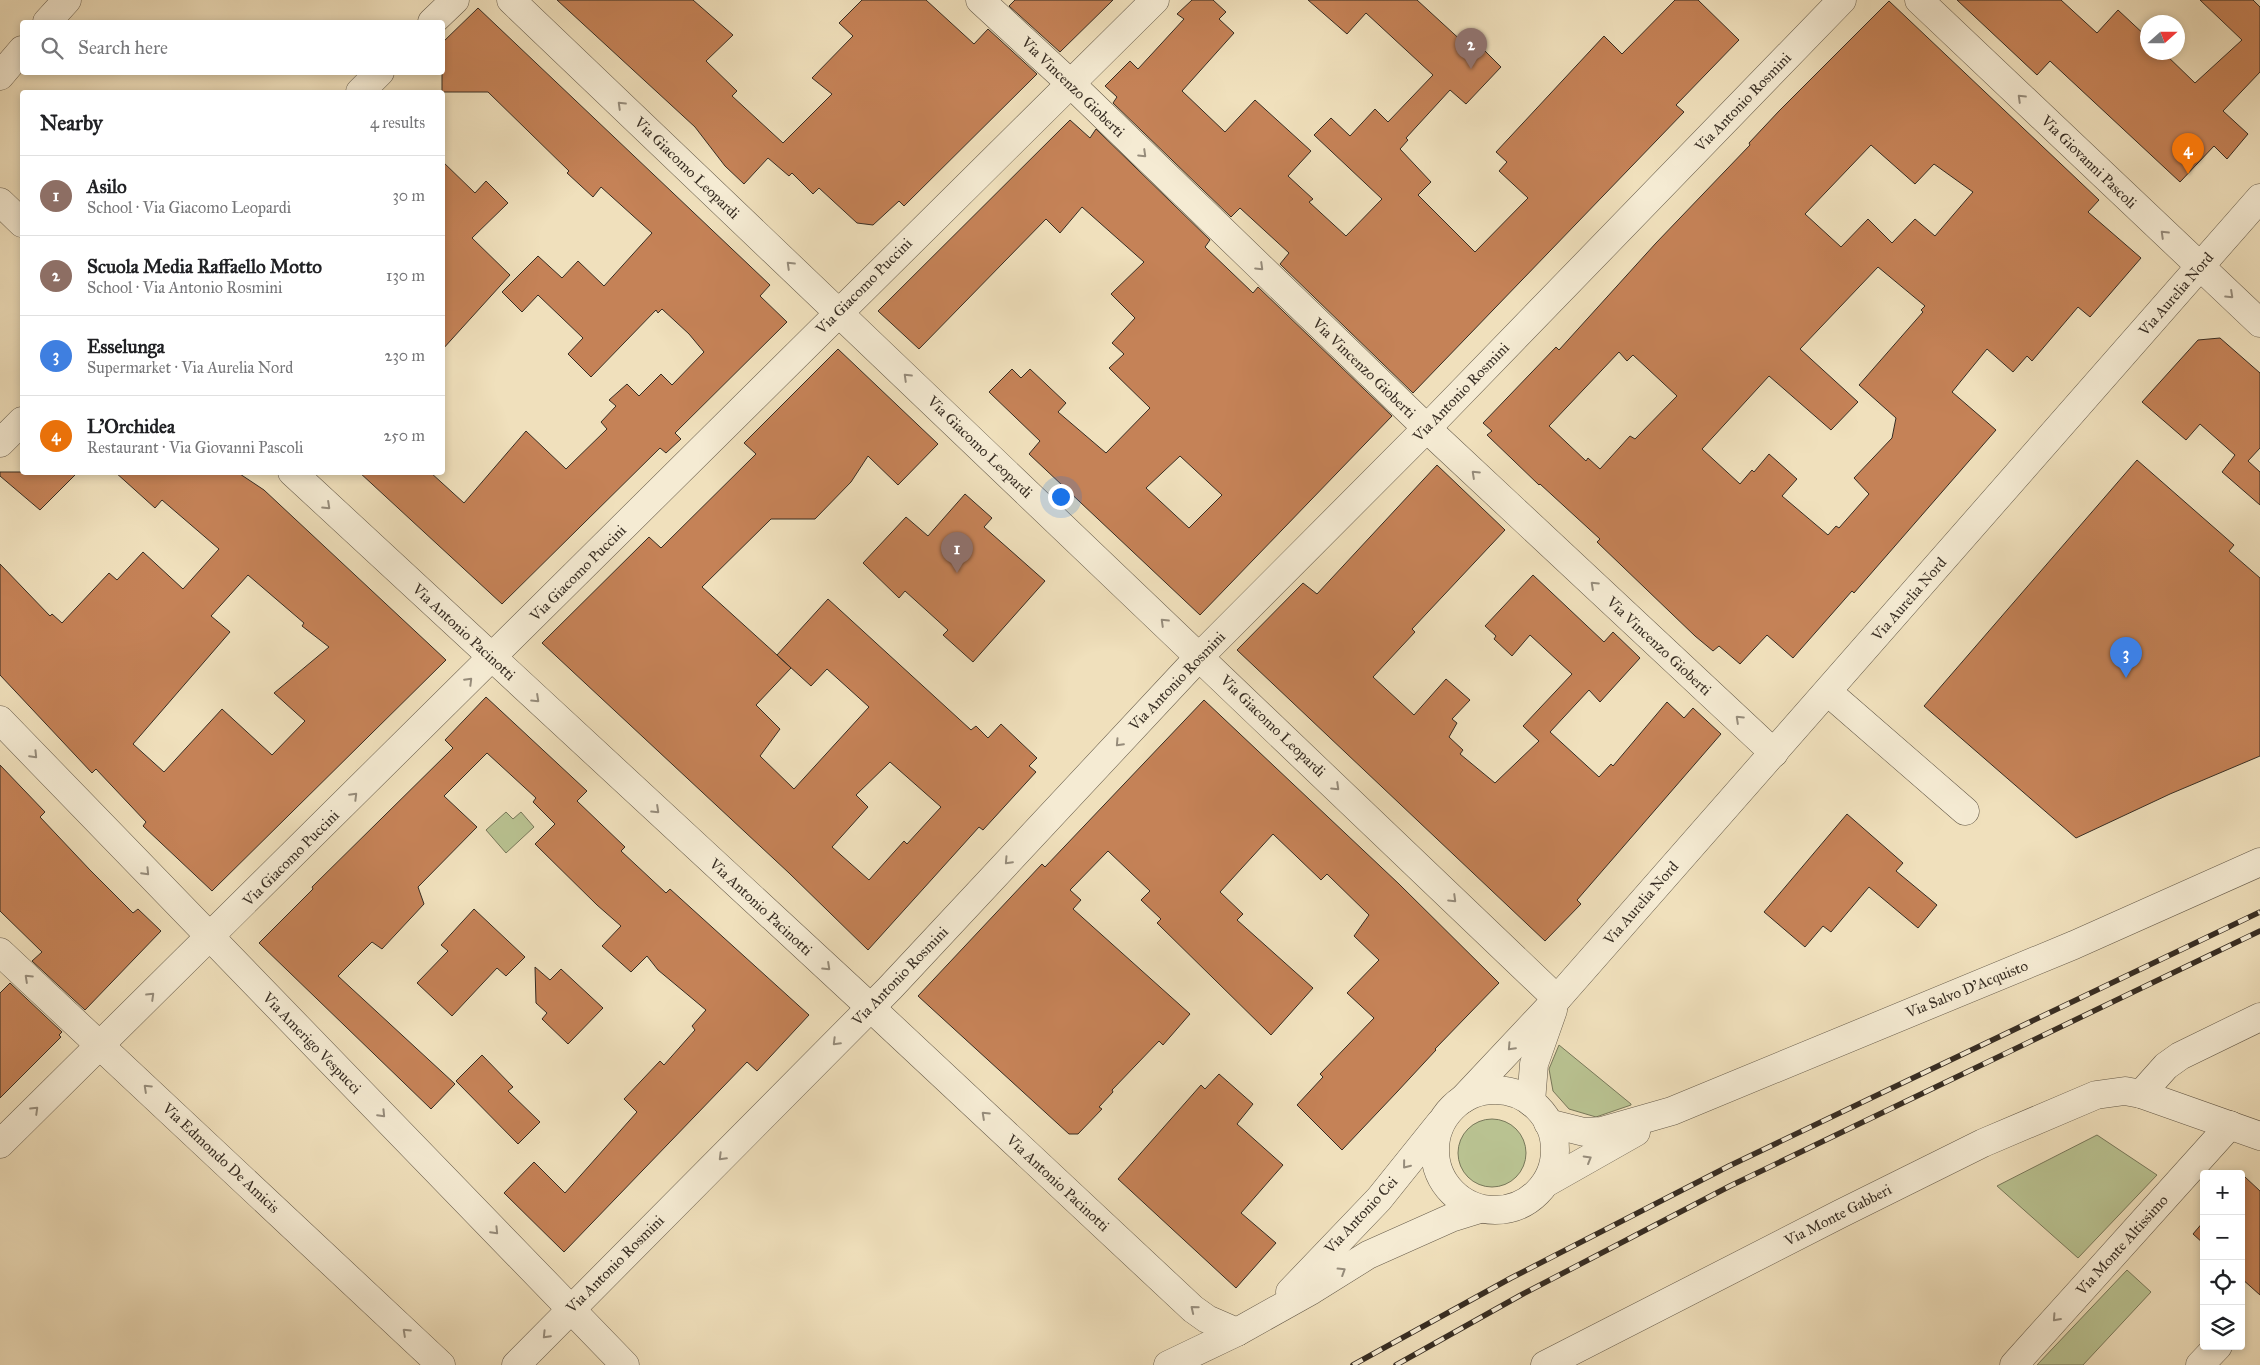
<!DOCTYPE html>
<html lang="en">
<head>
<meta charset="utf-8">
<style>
	:root { --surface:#fff; --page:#f2f2f2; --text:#202124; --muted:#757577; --line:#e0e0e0; --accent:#8f2418 }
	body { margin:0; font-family:"IM FELL Great Primer",serif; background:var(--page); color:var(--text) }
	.controls { position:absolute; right:15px; bottom:15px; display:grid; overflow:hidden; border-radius:5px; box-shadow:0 2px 8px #0003 }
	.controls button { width:45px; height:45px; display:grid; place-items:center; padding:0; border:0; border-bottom:1px solid var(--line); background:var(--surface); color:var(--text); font:25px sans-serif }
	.compass { position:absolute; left:2140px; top:15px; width:45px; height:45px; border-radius:50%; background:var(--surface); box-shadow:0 2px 8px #0003; rotate:69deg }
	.you { position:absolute; left:1060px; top:496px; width:18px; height:18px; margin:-12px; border:4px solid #fff; border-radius:50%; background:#1a73e8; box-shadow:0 0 0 8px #1a73e833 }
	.badge { display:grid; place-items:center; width:32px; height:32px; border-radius:50%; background:var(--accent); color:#fff; font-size:16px; font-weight:700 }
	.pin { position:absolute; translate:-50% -41px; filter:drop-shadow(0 1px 2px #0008) }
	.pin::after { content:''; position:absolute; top:26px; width:18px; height:15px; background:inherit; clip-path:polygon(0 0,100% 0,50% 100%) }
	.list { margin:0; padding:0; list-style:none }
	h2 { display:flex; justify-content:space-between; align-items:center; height:65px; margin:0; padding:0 20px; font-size:21px }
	h2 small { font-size:16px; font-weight:400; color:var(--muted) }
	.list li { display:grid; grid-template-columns:32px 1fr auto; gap:15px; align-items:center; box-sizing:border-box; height:80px; padding:0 20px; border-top:1px solid var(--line) }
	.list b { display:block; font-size:19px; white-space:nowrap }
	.list p { margin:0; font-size:16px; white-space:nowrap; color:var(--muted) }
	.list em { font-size:16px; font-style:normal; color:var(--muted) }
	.icon { flex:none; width:28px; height:28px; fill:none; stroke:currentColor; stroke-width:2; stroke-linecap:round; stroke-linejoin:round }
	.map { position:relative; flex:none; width:2260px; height:1365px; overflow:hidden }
	.search { position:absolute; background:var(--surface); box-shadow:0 2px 8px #0003; left:20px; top:20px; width:425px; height:55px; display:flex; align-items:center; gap:12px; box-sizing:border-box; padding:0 18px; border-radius:5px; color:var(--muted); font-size:19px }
	.panel { position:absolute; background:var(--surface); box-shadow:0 2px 8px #0003; left:20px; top:90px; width:425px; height:385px; border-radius:5px }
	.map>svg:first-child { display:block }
	.green { fill:#b9c291; stroke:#78785a }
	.building { fill:#c58257; stroke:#372d23; fill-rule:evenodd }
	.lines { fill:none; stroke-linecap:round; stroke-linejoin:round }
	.minor-casing { stroke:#655a49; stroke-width:29 }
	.minor { stroke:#f5ebd3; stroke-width:28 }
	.rail-casing { stroke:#372d23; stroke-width:5.5 }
	.rail { stroke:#f5ebd3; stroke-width:4; stroke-dasharray:11; stroke-linecap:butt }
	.oneway { stroke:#968c7b }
	.labels { text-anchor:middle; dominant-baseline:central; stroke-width:5; stroke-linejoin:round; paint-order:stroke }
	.street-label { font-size:15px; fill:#372d23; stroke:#f5ebd3 }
</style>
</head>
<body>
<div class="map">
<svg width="2260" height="1365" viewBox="0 0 2260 1365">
	<rect width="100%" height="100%" fill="#f0e0bc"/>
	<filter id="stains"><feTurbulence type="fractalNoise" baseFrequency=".004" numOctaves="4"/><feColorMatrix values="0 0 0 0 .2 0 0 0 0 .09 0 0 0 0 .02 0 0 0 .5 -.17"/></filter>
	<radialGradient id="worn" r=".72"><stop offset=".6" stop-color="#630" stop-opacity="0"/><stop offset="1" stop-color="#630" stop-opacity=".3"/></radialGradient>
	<g class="green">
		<path d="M506,812l7,7 8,-7 13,15 -28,26 -20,-23z"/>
		<path d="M1559,1045l72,59v1l-35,12 -27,-8 -16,-18 -4,-22z"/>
		<circle cx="1492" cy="1153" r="34"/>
		<path d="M2097,1135l60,40 -79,83 -81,-72z"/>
		<path d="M2127,1270l24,22 -68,73h-46z"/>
	</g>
	<g class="building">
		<path d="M557,0h136l40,35 -27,26 31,30 -5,5 51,47 49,-49 -20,-16 41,-42 -14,-13 23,-23h64l48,44 14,-15 49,45 -133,132 -5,-5 -26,24 -16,-2 -38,-35 -6,6 -21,-21 -3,3 -21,-18 -24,26 -19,-18 -30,-39z"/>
		<path d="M1015,0h98l-53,52 -51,-46z"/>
		<path d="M1192,0h21l13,12 -7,7 15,14 -52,58 43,41 30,-32 56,51 -23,25 25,23 -4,3 37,34 36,-37 -68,-64 17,-17 19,18 25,-27 13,13 45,-47 -67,-62 -19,21 -39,-34h109l61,56 5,-7 18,18 -35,37 -16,-14 -44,48 2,2 -8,9 31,33 -13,13 57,57 53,-54 -29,-27 8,-9 -11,-10 108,-116 18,18 53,-54h23l41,40 -63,65 8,7 -271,281 -133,-129 9,-11 -49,-45 -9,9 -118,-114 4,-6 -12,-11 25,-25 8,8 46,-50 -7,-5z"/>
		<path d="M1957,0h104l36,33 21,-23 30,28v14h15l32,31 47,-43 -42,-40h53l7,7v65l-37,39 25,23 -21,25 -13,-13 -34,36 -130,-121 -13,14z"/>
		<path d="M1889,1l210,199 -11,12 53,46 -51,59 -12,-10 -46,54 -5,-5 -14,16 -26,-23 -35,43 44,38 -142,163 -2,-2 -59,67 -26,-23 -27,29 -21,-18 -6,5 -18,-15 -98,-94 3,-3 -60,-55 -1,1 -52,-50 5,-4 -9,-8 73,-76 3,3 97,-107 94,-98 -1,-2 30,-32zM1871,145l44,39 19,-20 39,28 -38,44 -20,-17 -23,24 -24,-24 -27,28 -36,-33zM1878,267l47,39 -4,4 2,2 -64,73 37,33 -4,20 -38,40 15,16 -30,34 -3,-2 -8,9 -46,-39 15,-17 -28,-25 -15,18 -2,-2 -12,14 -38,-35 67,-73 62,54 27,-28 -58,-53zM1619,352l8,9 6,-6 44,41 -42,43 -5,-3 -30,33 -12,-11 -2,3 -37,-35z"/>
		<path d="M478,8l292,277 -10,11 27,26 -112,111 6,6 -15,14 -6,-5 -158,156 -143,-132h71l34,31 62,-72 40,38 41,-40 -6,-7 15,-16 -7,-6 18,-16 12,12 22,-22 11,11 32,-33 -15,-18 -27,-25 -4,4 -2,-3 -65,67 -23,-23 15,-16 -45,-43 -16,17 -20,-20 36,-36 24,22 16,-17 26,25 48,-53 -51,-46 -8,10 -26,-24 2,-2 -81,-79h-46v-49z"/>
		<path d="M1070,120l20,18 6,-9 114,111 -5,7 48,46 5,-6 134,129 -192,199 -171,-161 11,-13 -51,-49 23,-23 9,9 9,-9 36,34 -8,9 48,41 44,-45 -41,-40 15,-14 -12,-11 23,-25 -24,-24 33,-32 -62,-55 -22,26 -14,-14 -127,130 -41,-38zM1180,456l42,39 -33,33 -43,-40z"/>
		<path d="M442,161l33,32 11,-12 22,22 -36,35 38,37 -68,75z"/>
		<path d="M2220,338l40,35v75l-12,13 12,11v33l-38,-33 13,-17 -35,-31 -14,16 -44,-38 56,-62z"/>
		<path d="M838,349l100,95 -40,41 -30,-29 -17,26 -36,37h-44l-69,68 75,68 51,-56 143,131 5,-4 12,12 13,-14 36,34 -8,8 7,6 -53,58 -4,-3 -111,123 -79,-77 -247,-230 107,-106 12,11 95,-94 -12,-11zM777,655l34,31 16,-17 42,38 -75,82 -34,-33 20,-27 -24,-24 35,-37zM890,762l51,45 -34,37 -3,-3 -35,39 -37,-33 36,-40 -12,-12z"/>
		<path d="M2137,460l97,85 -5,6 31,27v178l-90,38 -94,44 -152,-132z"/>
		<path d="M1437,465l68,65 -93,99 3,3 -42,45 41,38 32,-36 24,21 -18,19 5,4 -8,14 14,13 -3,4 35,29 44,-42 -16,-15 49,-52 -42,-39 -18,21 -18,-17 2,-3 -11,-10 48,-51 71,67 9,-10 27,26 -40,44 -11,-12 -39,42 49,45 12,-13 2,2 54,-64 17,16 9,-10 28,26 -144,166 4,4 -36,37 -308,-291 66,-67 14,11z"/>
		<path d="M0,472h78l-38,38 -40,-34z"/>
		<path d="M115,472h122l27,18 182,170 -234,231 -69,-65 3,-4 -50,-53 -4,4 -92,-98v-111l50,52 2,-2 10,9 47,-50 8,7 26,-28 40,37 36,-40 -57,-49 -7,8zM248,575l56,48 -2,3 27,21 -55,46 31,28 -33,34 -50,-46 -58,63 -31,-28 97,-112 -19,-16z"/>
		<path d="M965,494l27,24 -8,9 61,54 -72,81 -30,-27 5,-5 -43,-39 -6,7 -36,-35 43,-46 22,19z"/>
		<path d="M486,697l101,94 -10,10 48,46 -4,4 45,42 4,-4 139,126 -52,56 -10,-9 -183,190 -60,-59 30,-31 31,31 72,-81 -13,-13 36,-38 4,4 31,-35 -3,-4 14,-16 -48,-40 -11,-14 -16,16 -29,-26 19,-20 -24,-21 -62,-61 20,-20 -22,-22 3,-4 -49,-45 -43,43 33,31 -59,60 6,17 -42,45 -10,-7 -34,34 117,108 -24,25 -172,-166 54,-54 -1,-2 141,-139 -8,-8z"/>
		<path d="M1204,700l195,184 100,99 -64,66 1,1 -39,42 -55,58 -45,-45 26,-28 -3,-3 54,-56 -27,-25 32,-33 -25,-24 15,-21 -42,-41 -6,6 -48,-46 -53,58 23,22 -6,6 76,68 -42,47 -114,-112 4,-4 -20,-19 9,-9 -42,-40 -38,39 11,10 -8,9 117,105 -27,31 -4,-4 -47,49 1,2 -14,15 3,2 -24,25h-9l-151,-138 124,-132 3,3z"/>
		<path d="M0,765l45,47 -5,5 50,53 43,43 5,-4 23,22 -76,79 -53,-49 10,-9 -42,-41z"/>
		<path d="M1847,814l56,49 -7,8 41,34 -19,23 -49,-41 -38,45 -8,-6 -18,21 -41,-35z"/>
		<path d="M474,909l51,48 -19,19 -9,-8 -45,48 -35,-33 31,-32 -7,-6z"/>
		<path d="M535,967l15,13 11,-11 42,39 -35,36 -26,-25 5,-6 -11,-10z"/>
		<path d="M10,983l52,49 -3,3 2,2 -61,61v-105z"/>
		<path d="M482,1055l31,32 -5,4 32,31 -22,22 -62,-63z"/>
		<path d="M1219,1074l34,30 -16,20 46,41 -42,48 35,30 -40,45 -118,-109 83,-94 4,4z"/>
		<path d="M2245,1177l15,14v104l-19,-17v-97z"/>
		<path d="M2204,1221v23l-11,-10z"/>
	</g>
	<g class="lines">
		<g class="minor-casing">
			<g id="minor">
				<path d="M511,0l1046,999"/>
				<path d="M980,0l90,83 368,356 336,314"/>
				<path d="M1919,0l341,323"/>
				<path d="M47,22l20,-22"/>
				<path d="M432,22l23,-22"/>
				<path d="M0,76l22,-26"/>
				<path d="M360,92l20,-20"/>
				<path d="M0,202l22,21"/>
				<path d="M0,443l22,-22"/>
				<path d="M292,472l578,535 323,302 14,10 30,13"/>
				<path d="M1828,692l137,119"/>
				<path d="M0,720l625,645"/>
				<path d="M0,952l441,413"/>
				<circle cx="1495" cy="1150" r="60"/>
				<path d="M2141,1094l25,-28 14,-10 80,-39"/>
				<path d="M1463,1099l94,-100 703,-801"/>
				<path d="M1531,1102l3,-38 19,-54"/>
				<path d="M1548,1123l36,9 18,-1 70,-20 402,-166 186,-83"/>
				<path d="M0,1144l1155,-1144"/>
				<path d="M1546,1183l90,-51"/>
				<path d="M1290,1292l89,-93 61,-76"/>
				<path d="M516,1365l374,-377 310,-332 226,-227 416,-429"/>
				<path d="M1168,1365l69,-33 75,-42 56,-35 83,-37 29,-9"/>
				<path d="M1545,1365l295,-151 143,-71 113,-48 29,-4 16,3 119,42"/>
				<path d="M2014,1365l216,-240"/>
				<path d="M2200,1365l18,-19"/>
			</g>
		</g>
		<use href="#minor" class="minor"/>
		<g class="rail-casing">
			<g id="rail">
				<path d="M1353,1365l158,-87 218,-112 531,-254"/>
				<path d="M1396,1365l125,-70 209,-109 530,-255"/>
			</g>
		</g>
		<use href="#rail" class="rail"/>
	</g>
	<defs><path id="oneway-chevron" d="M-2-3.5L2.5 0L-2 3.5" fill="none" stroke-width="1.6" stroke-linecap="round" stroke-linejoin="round" transform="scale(1.25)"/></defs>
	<g class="oneway">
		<use href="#oneway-chevron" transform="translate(2021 98) rotate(-136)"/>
		<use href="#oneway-chevron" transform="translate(621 105) rotate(-136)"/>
		<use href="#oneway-chevron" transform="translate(1143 154) rotate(44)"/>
		<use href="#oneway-chevron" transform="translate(2164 234) rotate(-136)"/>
		<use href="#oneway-chevron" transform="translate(790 265) rotate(-136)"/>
		<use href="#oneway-chevron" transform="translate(1260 267) rotate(44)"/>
		<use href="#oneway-chevron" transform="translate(2230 295) rotate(43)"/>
		<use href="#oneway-chevron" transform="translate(907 377) rotate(-136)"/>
		<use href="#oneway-chevron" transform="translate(1475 474) rotate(-137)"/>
		<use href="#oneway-chevron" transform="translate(327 506) rotate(43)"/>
		<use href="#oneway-chevron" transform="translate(1594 585) rotate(-137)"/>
		<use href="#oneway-chevron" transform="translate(1164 622) rotate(-136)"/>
		<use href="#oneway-chevron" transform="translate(469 681) rotate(-45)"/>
		<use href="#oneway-chevron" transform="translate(536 699) rotate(43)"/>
		<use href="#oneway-chevron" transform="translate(1739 719) rotate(-137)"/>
		<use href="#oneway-chevron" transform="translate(1119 743) rotate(133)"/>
		<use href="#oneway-chevron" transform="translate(34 755) rotate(46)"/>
		<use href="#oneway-chevron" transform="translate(1336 787) rotate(44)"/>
		<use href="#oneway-chevron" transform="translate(354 796) rotate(-45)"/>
		<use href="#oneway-chevron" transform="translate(656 810) rotate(43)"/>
		<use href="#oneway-chevron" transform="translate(1008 861) rotate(133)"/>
		<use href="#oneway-chevron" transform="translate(146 872) rotate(46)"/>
		<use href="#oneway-chevron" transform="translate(1453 899) rotate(44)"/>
		<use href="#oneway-chevron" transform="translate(827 967) rotate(43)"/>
		<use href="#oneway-chevron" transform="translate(28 978) rotate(-137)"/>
		<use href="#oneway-chevron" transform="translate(151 996) rotate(-44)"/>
		<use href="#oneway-chevron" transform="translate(836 1042) rotate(135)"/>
		<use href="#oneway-chevron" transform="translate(1511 1047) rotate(133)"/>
		<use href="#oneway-chevron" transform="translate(147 1088) rotate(-137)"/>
		<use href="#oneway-chevron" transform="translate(35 1110) rotate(-44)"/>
		<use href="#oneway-chevron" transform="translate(382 1114) rotate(46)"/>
		<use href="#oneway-chevron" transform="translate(985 1115) rotate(-137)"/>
		<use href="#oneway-chevron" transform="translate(722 1157) rotate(135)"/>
		<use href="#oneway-chevron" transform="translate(1588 1159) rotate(-30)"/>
		<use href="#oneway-chevron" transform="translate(1406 1165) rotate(129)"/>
		<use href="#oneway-chevron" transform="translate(495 1231) rotate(46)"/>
		<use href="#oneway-chevron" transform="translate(1342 1271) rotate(-32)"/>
		<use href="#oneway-chevron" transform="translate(1194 1309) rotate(-141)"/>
		<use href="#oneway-chevron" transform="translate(2056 1318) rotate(132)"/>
		<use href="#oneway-chevron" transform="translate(406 1332) rotate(-137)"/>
		<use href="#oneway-chevron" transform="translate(546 1335) rotate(134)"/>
	</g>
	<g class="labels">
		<g class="street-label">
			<text transform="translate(1073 87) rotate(44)">Via Vincenzo Gioberti</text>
			<text transform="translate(1743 102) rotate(-46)">Via Antonio Rosmini</text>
			<text transform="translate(2089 162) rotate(44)">Via Giovanni Pascoli</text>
			<text transform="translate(687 168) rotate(44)">Via Giacomo Leopardi</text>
			<text transform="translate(864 286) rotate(-45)">Via Giacomo Puccini</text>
			<text transform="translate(2176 294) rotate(-49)">Via Aurelia Nord</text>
			<text transform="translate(1364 368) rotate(44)">Via Vincenzo Gioberti</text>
			<text transform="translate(1461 392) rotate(-46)">Via Antonio Rosmini</text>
			<text transform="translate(980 447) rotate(44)">Via Giacomo Leopardi</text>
			<text transform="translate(578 573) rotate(-45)">Via Giacomo Puccini</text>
			<text transform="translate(1909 599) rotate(-49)">Via Aurelia Nord</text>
			<text transform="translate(464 632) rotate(43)">Via Antonio Pacinotti</text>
			<text transform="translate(1659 646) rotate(43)">Via Vincenzo Gioberti</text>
			<text transform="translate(1177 681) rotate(-46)">Via Antonio Rosmini</text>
			<text transform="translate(1273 726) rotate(44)">Via Giacomo Leopardi</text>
			<text transform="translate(291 858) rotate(-45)">Via Giacomo Puccini</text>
			<text transform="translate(1641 903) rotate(-49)">Via Aurelia Nord</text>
			<text transform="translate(761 907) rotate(43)">Via Antonio Pacinotti</text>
			<text transform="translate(900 976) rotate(-46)">Via Antonio Rosmini</text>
			<text transform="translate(1967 989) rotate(-22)">Via Salvo D'Acquisto</text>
			<text transform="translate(312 1043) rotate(46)">Via Amerigo Vespucci</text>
			<text transform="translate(221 1158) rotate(43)">Via Edmondo De Amicis</text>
			<text transform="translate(1058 1183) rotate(43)">Via Antonio Pacinotti</text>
			<text transform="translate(1361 1215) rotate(-47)">Via Antonio Cei</text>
			<text transform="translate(1838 1215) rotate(-27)">Via Monte Gabberi</text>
			<text transform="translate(2122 1245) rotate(-48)">Via Monte Altissimo</text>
			<text transform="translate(615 1264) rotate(-45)">Via Antonio Rosmini</text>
		</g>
	</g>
	<rect width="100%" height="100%" filter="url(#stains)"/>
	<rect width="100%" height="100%" fill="url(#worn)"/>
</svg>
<div class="controls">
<button>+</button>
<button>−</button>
<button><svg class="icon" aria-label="locate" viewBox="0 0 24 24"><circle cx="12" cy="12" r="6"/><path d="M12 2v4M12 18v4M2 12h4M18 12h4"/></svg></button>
<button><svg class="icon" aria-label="layers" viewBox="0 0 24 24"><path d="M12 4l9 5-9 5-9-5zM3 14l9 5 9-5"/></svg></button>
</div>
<svg class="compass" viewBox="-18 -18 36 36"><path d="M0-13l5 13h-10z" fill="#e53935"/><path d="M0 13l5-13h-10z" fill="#757577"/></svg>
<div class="you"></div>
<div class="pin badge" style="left:957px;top:573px;background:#8d6e63">1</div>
<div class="pin badge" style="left:1471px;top:69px;background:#8d6e63">2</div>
<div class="pin badge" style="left:2126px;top:678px;background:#3f7fe0">3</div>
<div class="pin badge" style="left:2188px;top:174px;background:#e8710a">4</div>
<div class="search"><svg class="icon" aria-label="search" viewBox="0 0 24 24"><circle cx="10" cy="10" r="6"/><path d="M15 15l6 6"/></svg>Search here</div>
<section class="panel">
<h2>Nearby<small>4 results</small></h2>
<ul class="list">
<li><span class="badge" style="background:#8d6e63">1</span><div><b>Asilo</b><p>School · Via Giacomo Leopardi</p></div><em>30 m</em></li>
<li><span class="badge" style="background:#8d6e63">2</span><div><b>Scuola Media Raffaello Motto</b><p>School · Via Antonio Rosmini</p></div><em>130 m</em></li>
<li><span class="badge" style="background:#3f7fe0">3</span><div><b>Esselunga</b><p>Supermarket · Via Aurelia Nord</p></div><em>230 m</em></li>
<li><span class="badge" style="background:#e8710a">4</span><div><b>L'Orchidea</b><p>Restaurant · Via Giovanni Pascoli</p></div><em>250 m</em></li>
</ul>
</section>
</div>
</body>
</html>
